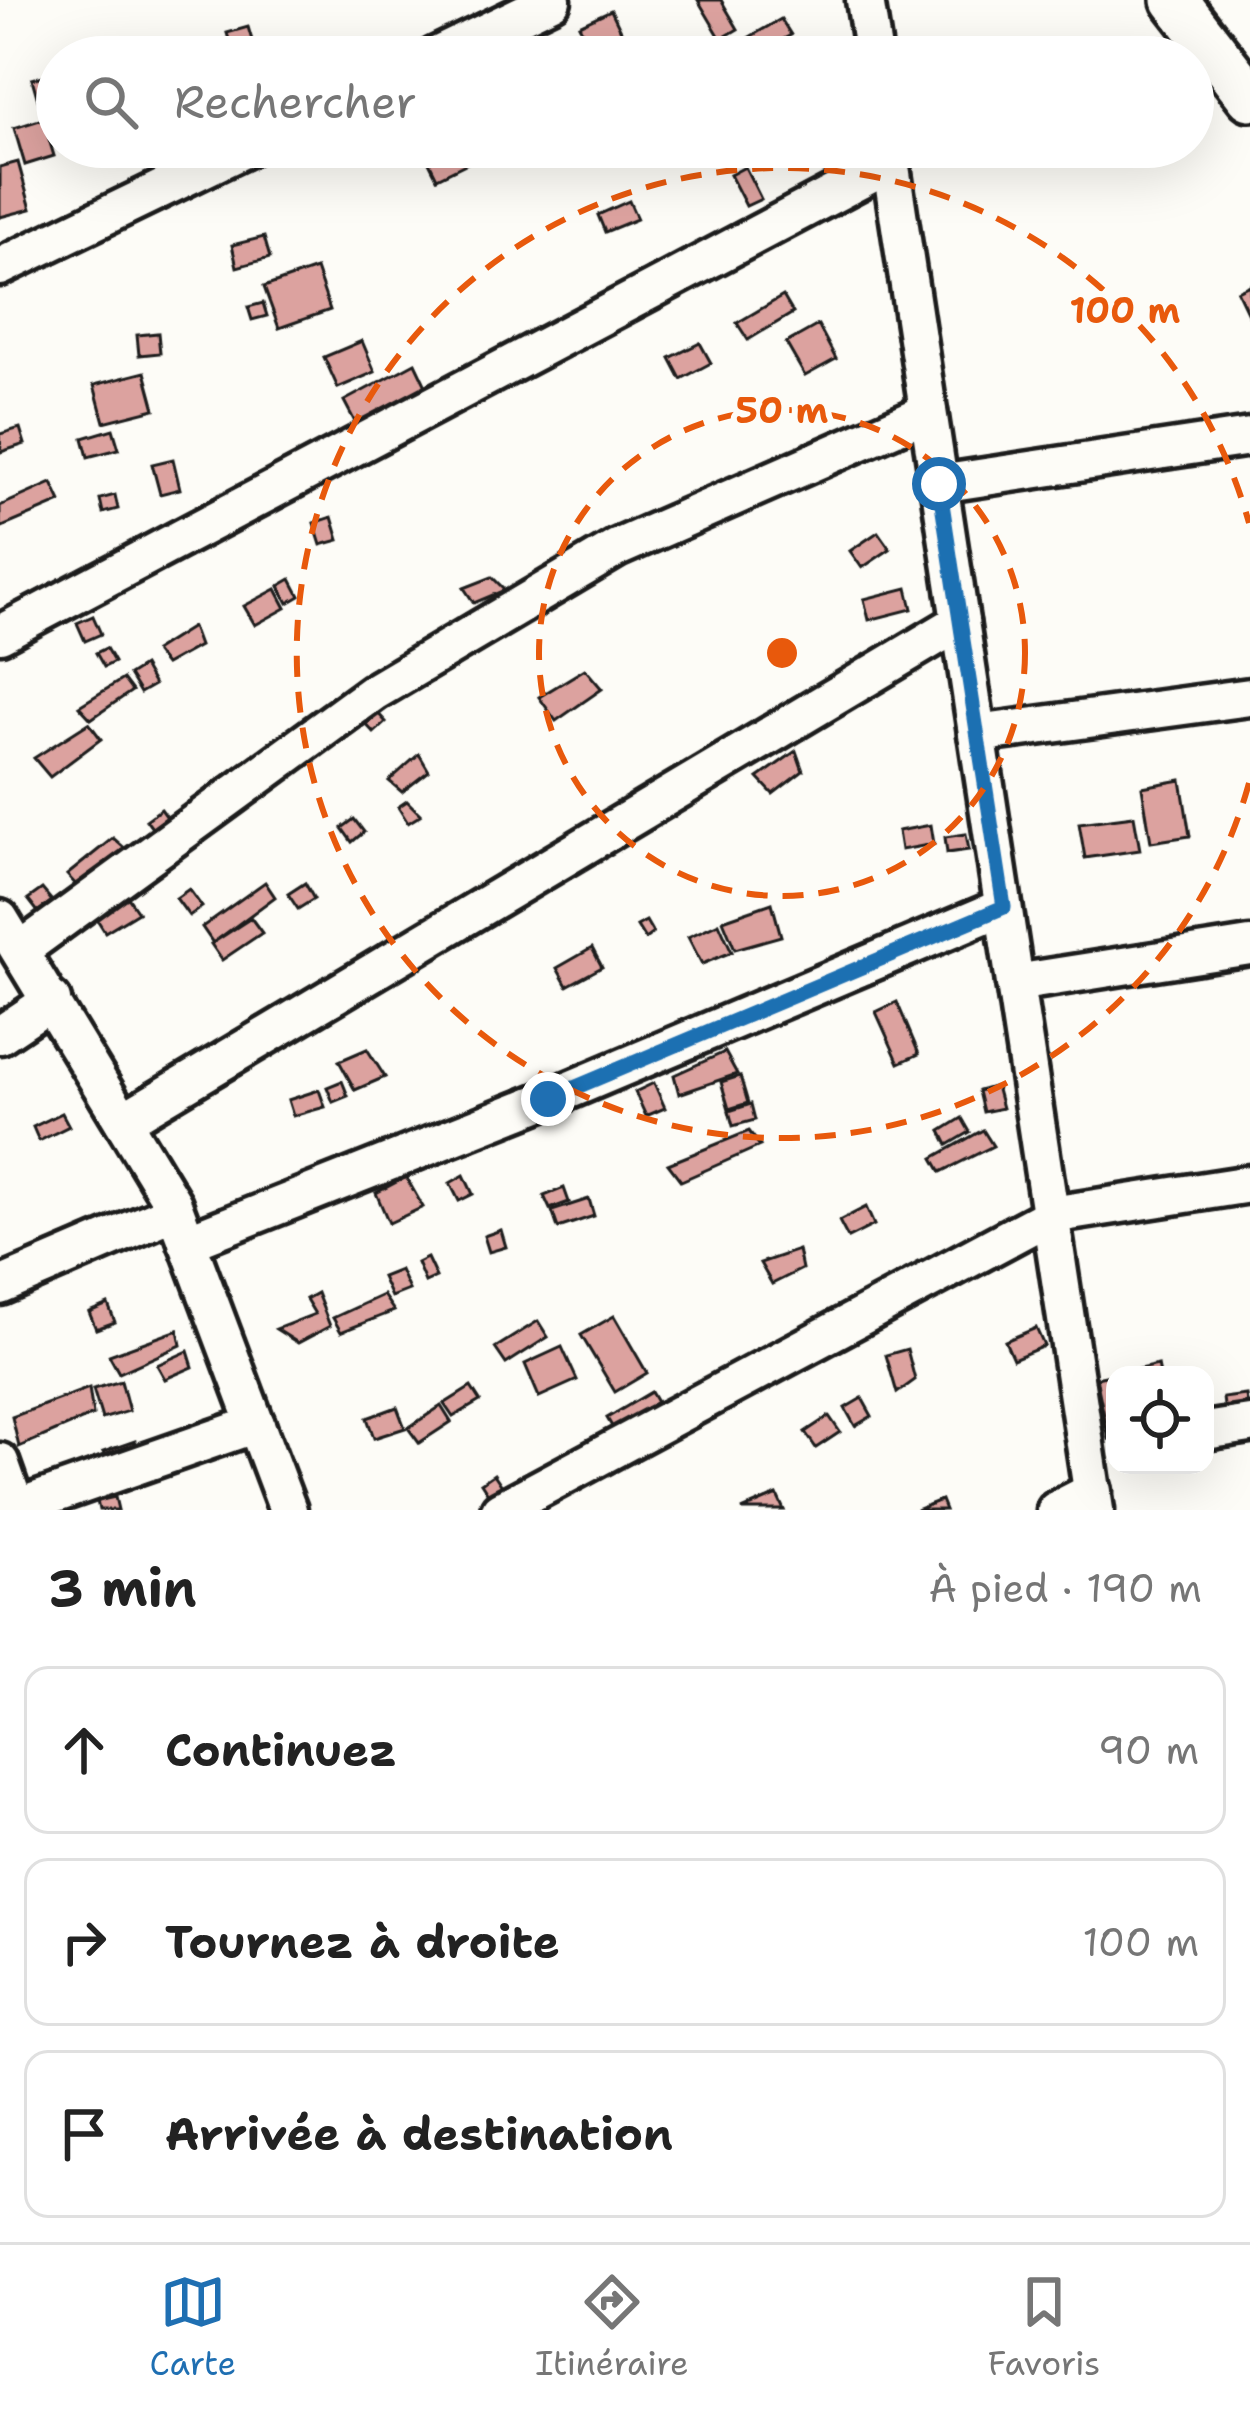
<!DOCTYPE html>
<html lang="fr">
<head>
<meta charset="utf-8">
<style>
	:root { --surface:#fff; --page:#f2f2f2; --text:#222; --muted:#767676; --line:#e0e0e0; --accent:#1f6fb2 }
	body { margin:0; font-family:"Shantell Sans",sans-serif; background:var(--page); color:var(--text) }
	.controls { position:absolute; right:36px; bottom:36px; display:grid; overflow:hidden; border-radius:24px; box-shadow:0 12px 48px #0002 }
	.controls button { width:108px; height:108px; display:grid; place-items:center; padding:0; border:0; border-bottom:3px solid var(--line); background:var(--surface); color:var(--text); font:60px sans-serif }
	.stop { position:absolute; width:36px; height:36px; margin:-27px; border:9px solid #1f6fb2; border-radius:50%; background:#fff }
	.stop.end { background:#1f6fb2; border-color:#fff; box-shadow:0 3px 12px #0008 }
	.list { margin:0; padding:0; list-style:none }
	h2 { display:flex; justify-content:space-between; align-items:center; height:156px; margin:0; padding:0 48px; font-size:51px }
	h2 small { font-size:39px; font-weight:400; color:var(--muted) }
	.list li { display:grid; grid-template-columns:78px 1fr auto; gap:36px; align-items:center; box-sizing:border-box; height:168px; margin:0 24px 24px; padding:0 24px; border:3px solid var(--line); border-radius:24px }
	.list b { display:block; font-size:45px; white-space:nowrap }
	.list em { font-size:39px; font-style:normal; color:var(--muted) }
	.icon { flex:none; width:66px; height:66px; fill:none; stroke:currentColor; stroke-width:2; stroke-linecap:round; stroke-linejoin:round }
	.map { position:relative; flex:none; width:1250px; height:1510px; overflow:hidden }
	.search { position:absolute; background:var(--surface); box-shadow:0 12px 48px #0002; left:36px; right:36px; top:36px; height:132px; display:flex; align-items:center; gap:30px; box-sizing:border-box; padding:0 42px; border-radius:66px; color:var(--muted); font-size:45px }
	.sheet { height:732px; background:var(--surface) }
	nav { display:flex; justify-content:space-around; align-items:center; box-sizing:border-box; height:168px; border-top:3px solid var(--line); background:var(--surface); font-size:33px; color:var(--muted) }
	nav a { display:grid; justify-items:center; gap:6px }
	nav .on { color:var(--accent) }
	.map>svg:first-child { display:block }
	.building { fill:#dca29f; stroke:#1c1c1c; stroke-width:3 }
	.lines { fill:none; stroke-linecap:round; stroke-linejoin:round }
	.minor-casing { stroke:#1c1c1c; stroke-width:45 }
	.tertiary-casing { stroke:#1c1c1c; stroke-width:54 }
	.minor { stroke:#fdfcf7; stroke-width:36 }
	.tertiary { stroke:#fdfcf7; stroke-width:45 }
	.route { stroke:#1f6fb2; stroke-width:15 }
	.ring { fill:none; stroke:#e8590c; stroke-width:6; stroke-dasharray:21 15 }
	.centre { fill:#e8590c; stroke:#fdfcf7; stroke-width:6 }
	.ring-label { font-size:36px; text-anchor:middle; font-weight:bold; fill:#e8590c; stroke:#fdfcf7; stroke-width:12; stroke-linejoin:round; paint-order:stroke }
</style>
</head>
<body>
<div class="map">
<svg width="1250" height="1510" viewBox="0 0 1250 1510">
	<rect width="100%" height="100%" fill="#fdfcf7"/>
	<filter id="ink" filterUnits="userSpaceOnUse"><feTurbulence type="fractalNoise" baseFrequency=".00833" numOctaves="2"/><feDisplacementMap in="SourceGraphic" scale="24" xChannelSelector="R" yChannelSelector="G"/><feConvolveMatrix kernelMatrix="1 2 1 2 8 2 1 2 1" color-interpolation-filters="sRGB"/></filter>
	<g filter="url(#ink)">
		<g class="building">
			<path d="M698,0h23l17,29 -17,10z"/>
			<path d="M611,10l17,35 -24,12h-9l-16,-32z"/>
			<path d="M781,19l10,16 -41,22 -9,-15z"/>
			<path d="M248,27l9,30h-23l-7,-24z"/>
			<path d="M57,72v71l-6,2 -19,-66z"/>
			<path d="M43,119l11,37 -29,9 -11,-37z"/>
			<path d="M450,147h50l-63,31 -10,-20z"/>
			<path d="M854,149l13,18 -32,21 -12,-17z"/>
			<path d="M18,162l13,47 -31,8v-50z"/>
			<path d="M745,167l16,32 -15,7 -16,-31z"/>
			<path d="M629,201l8,18 -32,13 -7,-17z"/>
			<path d="M264,237l6,21 -33,9 -5,-22z"/>
			<path d="M316,269l14,41 -51,18 -15,-41z"/>
			<path d="M1250,285v33l-13,-27z"/>
			<path d="M783,296l10,17 -45,27 -11,-17z"/>
			<path d="M263,303l4,13 -15,4 -4,-13z"/>
			<path d="M818,325l18,34 -31,17 -19,-33z"/>
			<path d="M158,333l2,20 -21,2 -2,-20z"/>
			<path d="M362,341l13,31 -37,16 -14,-31z"/>
			<path d="M700,343l11,20 -30,16 -11,-21z"/>
			<path d="M415,363l11,23 -70,38 -12,-23z"/>
			<path d="M145,372l10,37 -51,13 -10,-37z"/>
			<path d="M20,428l5,16 -24,8 -1,-18z"/>
			<path d="M113,429l6,20 -31,8 -5,-19z"/>
			<path d="M173,459l7,30 -20,5 -8,-30z"/>
			<path d="M52,483l9,19 -61,26v-22z"/>
			<path d="M115,495l3,14 -15,4 -3,-14z"/>
			<path d="M332,517l7,23 -18,5 -7,-22z"/>
			<path d="M878,532l12,17 -28,19 -12,-17z"/>
			<path d="M492,577l13,13 -31,13 -10,-15z"/>
			<path d="M291,579l9,17 -12,7 -9,-17z"/>
			<path d="M907,588l5,21 -43,11 -5,-21z"/>
			<path d="M276,589l10,19 -31,17 -11,-19z"/>
			<path d="M93,616l8,18 -16,7 -8,-18z"/>
			<path d="M192,627l7,19 -34,19 -11,-14z"/>
			<path d="M106,648l8,14 -10,5 -8,-14z"/>
			<path d="M143,666l11,19 -14,8 -11,-18z"/>
			<path d="M585,669l17,20 -46,32 -17,-24z"/>
			<path d="M123,679l9,12 -41,28 -12,-13z"/>
			<path d="M374,709l12,13 -12,11 -12,-13z"/>
			<path d="M89,723l12,16 -51,38 -16,-19z"/>
			<path d="M796,751l7,20 -30,23 -15,-16z"/>
			<path d="M419,754l10,17 -27,21 -13,-11z"/>
			<path d="M1181,780l9,56 -39,6 -9,-55z"/>
			<path d="M407,801l14,14 -13,8 -10,-16z"/>
			<path d="M161,809l11,15 -15,11 -11,-15z"/>
			<path d="M1134,816l6,34 -55,8 -6,-35z"/>
			<path d="M354,819l10,13 -12,10 -10,-14z"/>
			<path d="M931,825l3,19 -33,6 -3,-19z"/>
			<path d="M966,834l3,16 -22,3 -2,-16z"/>
			<path d="M113,838l16,14 -49,37 -13,-14z"/>
			<path d="M265,882l10,15 -62,46 -11,-16z"/>
			<path d="M305,883l9,16 -16,10 -10,-15z"/>
			<path d="M42,889l10,12 -14,11 -10,-13z"/>
			<path d="M189,889l13,18 -13,9 -13,-18z"/>
			<path d="M127,896l11,16 -33,20 -10,-16z"/>
			<path d="M772,903l9,33 -46,13 -12,-29z"/>
			<path d="M251,918l11,15 -40,27 -11,-16z"/>
			<path d="M646,921l7,12 -8,6 -8,-13z"/>
			<path d="M719,923l13,29 -30,12 -14,-27z"/>
			<path d="M592,948l10,19 -35,19 -10,-18z"/>
			<path d="M897,1002l22,52 -20,9 -23,-51z"/>
			<path d="M367,1049l18,28 -30,13 -16,-29z"/>
			<path d="M725,1052l12,22 -58,20 -5,-19z"/>
			<path d="M740,1076l8,27 -19,6 -8,-27z"/>
			<path d="M342,1081l6,15 -15,6 -6,-15z"/>
			<path d="M654,1083l11,25 -19,8 -11,-24z"/>
			<path d="M996,1086l6,22 -19,4 -5,-21z"/>
			<path d="M319,1090l6,17 -32,9 -5,-16z"/>
			<path d="M751,1104l4,16 -22,6 -4,-15z"/>
			<path d="M62,1113l7,13 -30,15 -6,-14z"/>
			<path d="M962,1118l8,14 -22,13 -7,-14z"/>
			<path d="M983,1130l10,16 -52,26 -8,-14z"/>
			<path d="M749,1131l11,15 -79,35 -13,-17z"/>
			<path d="M464,1175l9,19 -14,7 -9,-18z"/>
			<path d="M406,1177l17,30 -34,16 -13,-30z"/>
			<path d="M564,1188l5,14 -19,7 -6,-13z"/>
			<path d="M589,1199l5,17 -36,12 -6,-17z"/>
			<path d="M866,1207l8,18 -26,13 -9,-17z"/>
			<path d="M501,1230l5,17 -17,5 -5,-16z"/>
			<path d="M798,1250l4,19 -30,15 -12,-21z"/>
			<path d="M427,1258l9,19 -11,5 -8,-19z"/>
			<path d="M400,1270l9,20 -18,7 -9,-20z"/>
			<path d="M317,1293l13,33 -32,17 -22,-14 39,-15 -9,-15z"/>
			<path d="M383,1295l11,16 -53,21 -8,-14z"/>
			<path d="M108,1304l7,18 -19,7 -7,-17z"/>
			<path d="M614,1316l33,57 -32,19 -34,-57z"/>
			<path d="M538,1321l10,16 -42,27 -11,-16z"/>
			<path d="M1036,1328l8,18 -31,13 -8,-18z"/>
			<path d="M178,1330l3,15 -62,28 -10,-18z"/>
			<path d="M562,1347l15,33 -38,17 -14,-33z"/>
			<path d="M907,1349l8,31 -18,13 -11,-38z"/>
			<path d="M188,1351l5,16 -28,12 -8,-14z"/>
			<path d="M1158,1365l2,10h-45v62l-6,2 -13,-61z"/>
			<path d="M121,1381l8,30 -27,8 -9,-30z"/>
			<path d="M471,1387l9,14 -27,16 -9,-13z"/>
			<path d="M89,1388l4,27 -74,32 -7,-30z"/>
			<path d="M651,1392l10,17 -44,26 -10,-17z"/>
			<path d="M1246,1395l3,24 -23,2 -3,-23z"/>
			<path d="M862,1398l10,18 -17,10 -10,-18z"/>
			<path d="M441,1406l10,16 -32,21 -11,-15z"/>
			<path d="M397,1407l8,21 -31,10 -7,-20z"/>
			<path d="M829,1416l11,16 -24,16 -11,-16z"/>
			<path d="M135,1441l3,16 -27,8 -8,-13z"/>
			<path d="M494,1474l14,21 -14,8 -13,-20z"/>
			<path d="M777,1495l7,15h-42z"/>
			<path d="M115,1497l3,13h-19l-2,-9z"/>
			<path d="M941,1500l4,10h-29z"/>
		</g>
		<g class="lines">
			<g class="minor-casing">
				<g id="minor">
					<path d="M865,0l9,57"/>
					<path d="M434,57l118,-57"/>
					<path d="M888,147l207,1363"/>
					<path d="M0,267l248,-120"/>
					<path d="M939,484l311,-47"/>
					<path d="M0,634l890,-470"/>
					<path d="M977,734l273,-37"/>
					<path d="M0,919l173,285 115,306"/>
					<path d="M22,949l352,-257 243,-144 311,-136"/>
					<path d="M1015,983l235,-37"/>
					<path d="M0,1035l52,-35"/>
					<path d="M123,1121l837,-499"/>
					<path d="M187,1242l361,-143 455,-192"/>
					<path d="M0,1286l175,-75"/>
					<path d="M1205,1431l45,-7"/>
					<path d="M0,1462l17,48"/>
					<path d="M10,1510l246,-86"/>
					<path d="M500,1510l551,-295 199,-31"/>
					<path d="M1056,1510l37,-19"/>
				</g>
			</g>
			<g class="tertiary-casing">
				<path id="tertiary" d="M1175,0l75,97"/>
			</g>
			<use href="#minor" class="minor"/>
			<use href="#tertiary" class="tertiary"/>
		</g>
	</g>
	<g class="lines" filter="url(#ink)">
		<path class="route" d="M548,1099l456,-192 -65,-423"/>
	</g>
	<g class="ring">
		<circle cx="782" cy="653" r="243"/>
		<path d="M1249 783A485 485 0 1 1 1249 523"/>
	</g>
	<circle cx="782" cy="653" r="18" class="centre"/>
	<g class="ring-label">
		<text x="1125" y="323">100 m</text>
		<text x="782" y="423">50 m</text>
	</g>
</svg>
<div class="controls">
<button><svg class="icon" aria-label="locate" viewBox="0 0 24 24"><circle cx="12" cy="12" r="6"/><path d="M12 2v4M12 18v4M2 12h4M18 12h4"/></svg></button>
</div>
<div class="stop" style="left:939px;top:484px"></div>
<div class="stop end" style="left:548px;top:1099px"></div>
<div class="search"><svg class="icon" aria-label="search" viewBox="0 0 24 24"><circle cx="10" cy="10" r="6"/><path d="M15 15l6 6"/></svg>Rechercher</div>
</div>
<section class="sheet">
<h2>3 min<small>À pied · 190 m</small></h2>
<ul class="list">
<li><svg class="icon" aria-label="ahead" viewBox="0 0 24 24"><path d="M12 20V5M6 11l6-6 6 6"/></svg><div><b>Continuez</b></div><em>90 m</em></li>
<li><svg class="icon" aria-label="right" viewBox="0 0 24 24"><path d="M7 20v-9h11M14 6l5 5-5 5"/></svg><div><b>Tournez à droite</b></div><em>100 m</em></li>
<li><svg class="icon" aria-label="arrive" viewBox="0 0 24 24"><path d="M6 21V4h12l-3 4 3 4H6"/></svg><div><b>Arrivée à destination</b></div></li>
</ul>
</section>
<nav>
<a class="on"><svg class="icon" aria-label="map" viewBox="0 0 24 24"><path d="M3 6l6-2 6 2 6-2v14l-6 2-6-2-6 2zM9 4v14M15 6v14"/></svg>Carte</a>
<a><svg class="icon" aria-label="directions" viewBox="0 0 24 24"><path d="M12 3l9 9-9 9-9-9zM9 14v-3h6M13 9l2 2-2 2"/></svg>Itinéraire</a>
<a><svg class="icon" aria-label="saved" viewBox="0 0 24 24"><path d="M7 4h10v16l-5-4-5 4z"/></svg>Favoris</a>
</nav>
</body>
</html>
